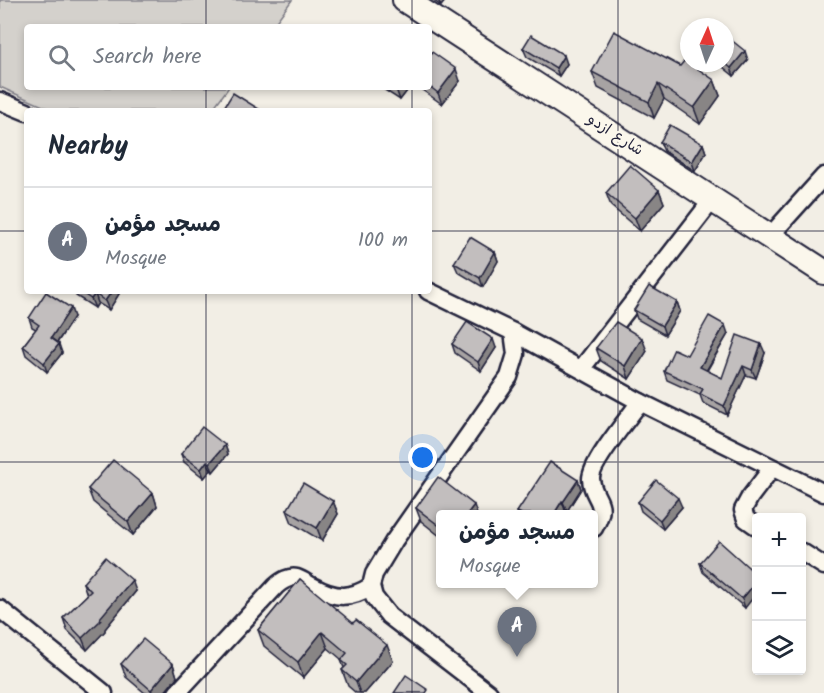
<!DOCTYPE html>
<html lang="en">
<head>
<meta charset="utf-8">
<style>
	:root { --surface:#fff; --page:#f6f6f7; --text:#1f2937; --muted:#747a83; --line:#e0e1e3; --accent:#111827 }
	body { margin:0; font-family:Kalam,"Playpen Sans Arabic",sans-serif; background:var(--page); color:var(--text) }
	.controls { position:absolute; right:18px; bottom:18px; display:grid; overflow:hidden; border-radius:6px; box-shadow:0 3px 9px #0003 }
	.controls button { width:54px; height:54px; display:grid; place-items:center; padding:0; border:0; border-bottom:2px solid var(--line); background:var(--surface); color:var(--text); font:30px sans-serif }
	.compass { position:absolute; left:680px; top:18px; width:54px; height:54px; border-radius:50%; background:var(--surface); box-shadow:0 3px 9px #0003; rotate:3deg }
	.you { position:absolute; left:423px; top:458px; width:21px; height:21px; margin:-15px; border:4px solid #fff; border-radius:50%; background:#1a73e8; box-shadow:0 0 0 9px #1a73e833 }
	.badge { display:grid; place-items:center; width:39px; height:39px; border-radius:50%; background:var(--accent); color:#fff; font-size:20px; font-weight:700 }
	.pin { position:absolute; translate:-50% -50px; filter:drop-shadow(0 2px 3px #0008) }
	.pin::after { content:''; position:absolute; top:32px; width:21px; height:18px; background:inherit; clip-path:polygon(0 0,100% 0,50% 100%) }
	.popup { position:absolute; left:436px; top:510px; width:162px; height:78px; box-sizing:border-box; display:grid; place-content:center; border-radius:6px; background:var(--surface); filter:drop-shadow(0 2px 4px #0005); font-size:20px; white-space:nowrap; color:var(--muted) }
	.popup b { font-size:22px; color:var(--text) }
	.popup::after { content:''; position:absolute; left:50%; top:100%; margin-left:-12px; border:12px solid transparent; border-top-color:var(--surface) }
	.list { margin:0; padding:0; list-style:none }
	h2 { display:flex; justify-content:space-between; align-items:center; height:78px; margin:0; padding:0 24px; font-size:26px }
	h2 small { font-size:20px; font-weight:400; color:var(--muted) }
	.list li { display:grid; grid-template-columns:39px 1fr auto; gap:18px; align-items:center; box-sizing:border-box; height:108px; padding:0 24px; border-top:2px solid var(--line) }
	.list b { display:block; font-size:22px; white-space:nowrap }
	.list p { margin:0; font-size:20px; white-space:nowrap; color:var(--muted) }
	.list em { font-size:20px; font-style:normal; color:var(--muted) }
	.icon { flex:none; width:33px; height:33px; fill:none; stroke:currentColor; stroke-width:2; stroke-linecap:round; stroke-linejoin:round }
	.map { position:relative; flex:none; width:824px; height:693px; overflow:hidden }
	.search { position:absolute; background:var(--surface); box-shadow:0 3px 9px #0003; left:24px; top:24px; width:408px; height:66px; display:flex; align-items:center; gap:15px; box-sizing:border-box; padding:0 21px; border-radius:6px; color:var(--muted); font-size:22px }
	.panel { position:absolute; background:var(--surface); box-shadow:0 3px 9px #0003; left:24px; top:108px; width:408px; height:186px; border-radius:6px }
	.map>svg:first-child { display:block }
	.green { fill:#d4d1cc; stroke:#7b7a84; stroke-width:1.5 }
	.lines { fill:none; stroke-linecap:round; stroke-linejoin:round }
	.street-casing { stroke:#22223b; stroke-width:21 }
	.secondary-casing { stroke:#22223b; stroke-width:28 }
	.street { stroke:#fbf7ec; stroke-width:16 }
	.secondary { stroke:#fbf7ec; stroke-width:24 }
	.wall { fill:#a7a3a3; stroke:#22223b; stroke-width:1.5 }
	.shaded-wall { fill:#888585; stroke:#22223b; stroke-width:1.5 }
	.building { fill:#c2bebe; stroke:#22223b; stroke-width:1.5 }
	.grid { fill:none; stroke:#22223b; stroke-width:1.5; stroke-opacity:0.55 }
	.labels { text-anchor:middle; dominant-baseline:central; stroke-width:5; stroke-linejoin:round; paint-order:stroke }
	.street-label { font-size:15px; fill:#22223b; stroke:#fbf7ec }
</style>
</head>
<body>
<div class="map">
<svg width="824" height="693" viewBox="0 0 824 693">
	<rect width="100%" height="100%" fill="#f2eee5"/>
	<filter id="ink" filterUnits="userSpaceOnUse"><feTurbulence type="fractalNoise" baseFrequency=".0167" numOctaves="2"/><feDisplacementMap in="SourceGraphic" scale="12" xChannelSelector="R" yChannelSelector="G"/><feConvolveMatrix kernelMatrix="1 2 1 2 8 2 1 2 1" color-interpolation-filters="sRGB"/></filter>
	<g filter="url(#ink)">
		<path class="green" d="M0,0h292l-20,27h-245v60h202l-18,24h-157l-54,-24z"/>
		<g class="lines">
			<g class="street-casing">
				<g id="street">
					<path d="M0,101l27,11"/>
					<path d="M770,236l54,-60"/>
					<path d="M428,291l85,41 127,70 184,91"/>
					<path d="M582,368l131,-169"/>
					<path d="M756,526l-10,-7 -3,-9 7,-13 22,-29"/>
					<path d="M594,528c16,-28 -1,-26 -3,-49 -1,-15 39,-63 49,-77"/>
					<path d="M802,552l22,14"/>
					<path d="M0,609l104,84"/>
					<path d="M177,693l99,-107c6,-5 13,-10 21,-8 6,2 12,7 17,9 22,12 37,12 57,-1"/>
					<path d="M489,693l-100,-77 -15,-19 -3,-11 3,-12 20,-33 115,-164 7,-23 -3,-22"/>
				</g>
			</g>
			<g class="secondary-casing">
				<path id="secondary" d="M405,0l419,272"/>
			</g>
			<use href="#street" class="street"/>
			<use href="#secondary" class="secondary"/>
		</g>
		<g class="wall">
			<path d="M433,0h13l-5,6z"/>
			<path d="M523,48l44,16 -8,12 -32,-19z"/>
			<path d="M429,57l31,24 -18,23 -24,-17h11z"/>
			<path d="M748,60l-14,16 -16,-13h7z"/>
			<path d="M680,66l34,14 6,16 -20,28 -36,-25 -10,19 -56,-30 -6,-16z"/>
			<path d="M380,87h30l-10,13z"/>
			<path d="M660,142l43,2 3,9 -11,18 -31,-20z"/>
			<path d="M659,190l5,13 -24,28 -29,-25 -5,-13z"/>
			<path d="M495,252l3,9 -15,26 -25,-15 -4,-9z"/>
			<path d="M75,291h43l1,3 -10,16 -11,-7 -3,5 -19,-12z"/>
			<path d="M677,302l3,9 -15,24 -28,-16 -3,-9z"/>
			<path d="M74,317l-17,26 5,10 -15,19 -21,-17 -3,-9 13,-17 -4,-2 -3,-9z"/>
			<path d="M728,334l-21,37 15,7 43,-25 -9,25 -10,-3 -19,40 -24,-12 -3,-8 -33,-15 -3,-9 23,-16z"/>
			<path d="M452,344l44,4 -15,23 -26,-18z"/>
			<path d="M596,348l51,3 -18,28 -28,-18z"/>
			<path d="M225,445l3,9 -15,18 -2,-2 -7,8 -20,-16 -3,-8z"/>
			<path d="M578,480l3,9 -14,22 -2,-1 -3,4h-44l-1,-2z"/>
			<path d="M88,489l65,4 4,13 -24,29 -40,-33z"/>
			<path d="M333,501l5,13 -16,27 -30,-18 -5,-13z"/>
			<path d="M638,502l44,5 -19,22 -22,-18z"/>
			<path d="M416,508l25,6v23l-20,-16z"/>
			<path d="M700,563l56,11 -11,34 -42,-36z"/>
			<path d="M300,579l93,82 -28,32h-9l-8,-7 -6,-16 2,-2 -3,-8v-1l-13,-11 -25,30 -39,-32 -6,-16z"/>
			<path d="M83,583l53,8 -31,38v2l-18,19 -20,-20 -4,-12 24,-23z"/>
			<path d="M121,664h52l4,13 -13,16h-19l-19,-16z"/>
		</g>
		<g class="shaded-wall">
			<path d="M438,0h8l-5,6z"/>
			<path d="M745,51l3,9 -14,16 -3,-8z"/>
			<path d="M564,55l3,9 -8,12 -3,-8z"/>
			<path d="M456,69l4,12 -18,23 -4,-11z"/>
			<path d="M714,80l6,16 -20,28 -6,-16z"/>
			<path d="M658,84l6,15 -10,19 -5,-16z"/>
			<path d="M398,87h12l-10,13 -4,-11z"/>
			<path d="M703,144l3,9 -11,18 -3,-9z"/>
			<path d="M659,190l5,13 -24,28 -5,-13z"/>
			<path d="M495,252l3,9 -15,26 -3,-9z"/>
			<path d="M112,291h6l1,3 -10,16 -4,-9z"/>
			<path d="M95,294l3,9 -3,5 -4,-9z"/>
			<path d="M677,302l3,9 -15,24 -3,-9z"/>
			<path d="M71,308l3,9 -20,30 -3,-9z"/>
			<path d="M725,325l3,9 -25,42 -3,-9z"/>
			<path d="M642,338l5,13 -18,28 -4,-13z"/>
			<path d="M493,339l3,9 -15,23 -3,-9z"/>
			<path d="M59,344l3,9 -15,19 -3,-9z"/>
			<path d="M761,344l4,9 -9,25 -4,-8z"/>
			<path d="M743,366l3,9 -19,40 -3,-9z"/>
			<path d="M225,445l3,9 -15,18 -3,-9z"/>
			<path d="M207,461l4,9 -7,8 -3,-9z"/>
			<path d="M578,480l3,9 -14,22 -4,-9z"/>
			<path d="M153,493l4,13 -24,29 -5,-13z"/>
			<path d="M678,498l4,9 -19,22 -3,-9z"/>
			<path d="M333,501l5,13 -16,27 -5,-13z"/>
			<path d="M562,501l3,9 -3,4h-8z"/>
			<path d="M474,505l3,9h-10z"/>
			<path d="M132,580l4,11 -31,38v2l-18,19 -5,-12z"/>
			<path d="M756,582v12l-11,14 -3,-9z"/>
			<path d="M322,632l6,16 -25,30 -5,-16z"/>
			<path d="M387,645l6,16 -28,32h-5l-4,-11z"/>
			<path d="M173,664l4,13 -13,16h-11l-2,-3z"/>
		</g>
		<g class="building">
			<path d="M614,31l66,35 5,-6 29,20 -20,28 -36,-24 -9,18 -57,-30z"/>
			<path d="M531,35l33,20 -8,13 -33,-20z"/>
			<path d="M725,35l20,16 -14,17 -6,-5z"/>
			<path d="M432,52l24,17 -18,24 -9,-7v-29z"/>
			<path d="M233,93l29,18h-37l-2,-2z"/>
			<path d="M670,125l33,19 -11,18 -32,-20z"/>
			<path d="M630,165l29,25 -24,28 -29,-25z"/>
			<path d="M470,237l25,15 -15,26 -26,-15z"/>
			<path d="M649,286l28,16 -15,24 -28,-16z"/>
			<path d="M79,291h33l-7,10 -10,-7 -4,5z"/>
			<path d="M46,292l25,16 -20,30 8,6 -15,19 -21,-17 16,-21 -10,-7z"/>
			<path d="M709,316l16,9 -25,42 22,11 15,-43 24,9 -9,26 -9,-4 -19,40 -24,-12 3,-5 -39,-18 10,-22 13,6z"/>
			<path d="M467,322l26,17 -15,23 -26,-18z"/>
			<path d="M616,322l26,16 -17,28 -29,-18z"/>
			<path d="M202,427l23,18 -15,18 -3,-2 -6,8 -20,-15z"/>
			<path d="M113,460l40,33 -25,29 -40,-33z"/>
			<path d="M550,462l28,18 -15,22 -1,-1 -8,13h-32l-5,-2z"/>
			<path d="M438,477l36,28 -7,9h-26v13l-25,-19z"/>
			<path d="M656,480l22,18 -18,22 -22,-18z"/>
			<path d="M303,483l30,18 -16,27 -30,-18z"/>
			<path d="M719,541l37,33v8l-14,17 -42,-36z"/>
			<path d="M105,557l27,23 -32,38 1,2 -19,18 -19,-20 28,-27 -8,-8z"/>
			<path d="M300,579l53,44 3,-3 31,25 -31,37 -14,-12 5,-5 -6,-5 6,-7 -25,-21 -24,30 -40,-32z"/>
			<path d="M143,639l30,25 -22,26 -30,-26z"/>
			<path d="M406,675l22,15 -2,3h-32z"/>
		</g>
	</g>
	<path class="grid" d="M206,0v27M412,0v27M618,0v693M206,87v24M412,87v24M0,231h27M429,231h395M206,291v402M412,291v402M0,462h824"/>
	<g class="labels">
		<g class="street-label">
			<text transform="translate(615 135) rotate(33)">شارع ازدو</text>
		</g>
	</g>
</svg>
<div class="controls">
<button>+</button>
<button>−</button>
<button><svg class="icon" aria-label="layers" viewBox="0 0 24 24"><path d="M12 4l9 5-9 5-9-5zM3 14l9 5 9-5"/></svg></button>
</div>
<svg class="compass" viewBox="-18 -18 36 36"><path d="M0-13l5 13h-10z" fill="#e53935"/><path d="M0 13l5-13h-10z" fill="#747a83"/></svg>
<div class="you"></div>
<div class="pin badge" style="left:517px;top:657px;background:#6b7280">A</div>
<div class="popup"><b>مسجد مؤمن</b>Mosque</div>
<div class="search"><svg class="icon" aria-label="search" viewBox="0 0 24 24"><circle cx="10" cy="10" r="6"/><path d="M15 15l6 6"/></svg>Search here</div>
<section class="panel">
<h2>Nearby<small></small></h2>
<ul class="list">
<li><span class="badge" style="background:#6b7280">A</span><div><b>مسجد مؤمن</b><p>Mosque</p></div><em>100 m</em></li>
</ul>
</section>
</div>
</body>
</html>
